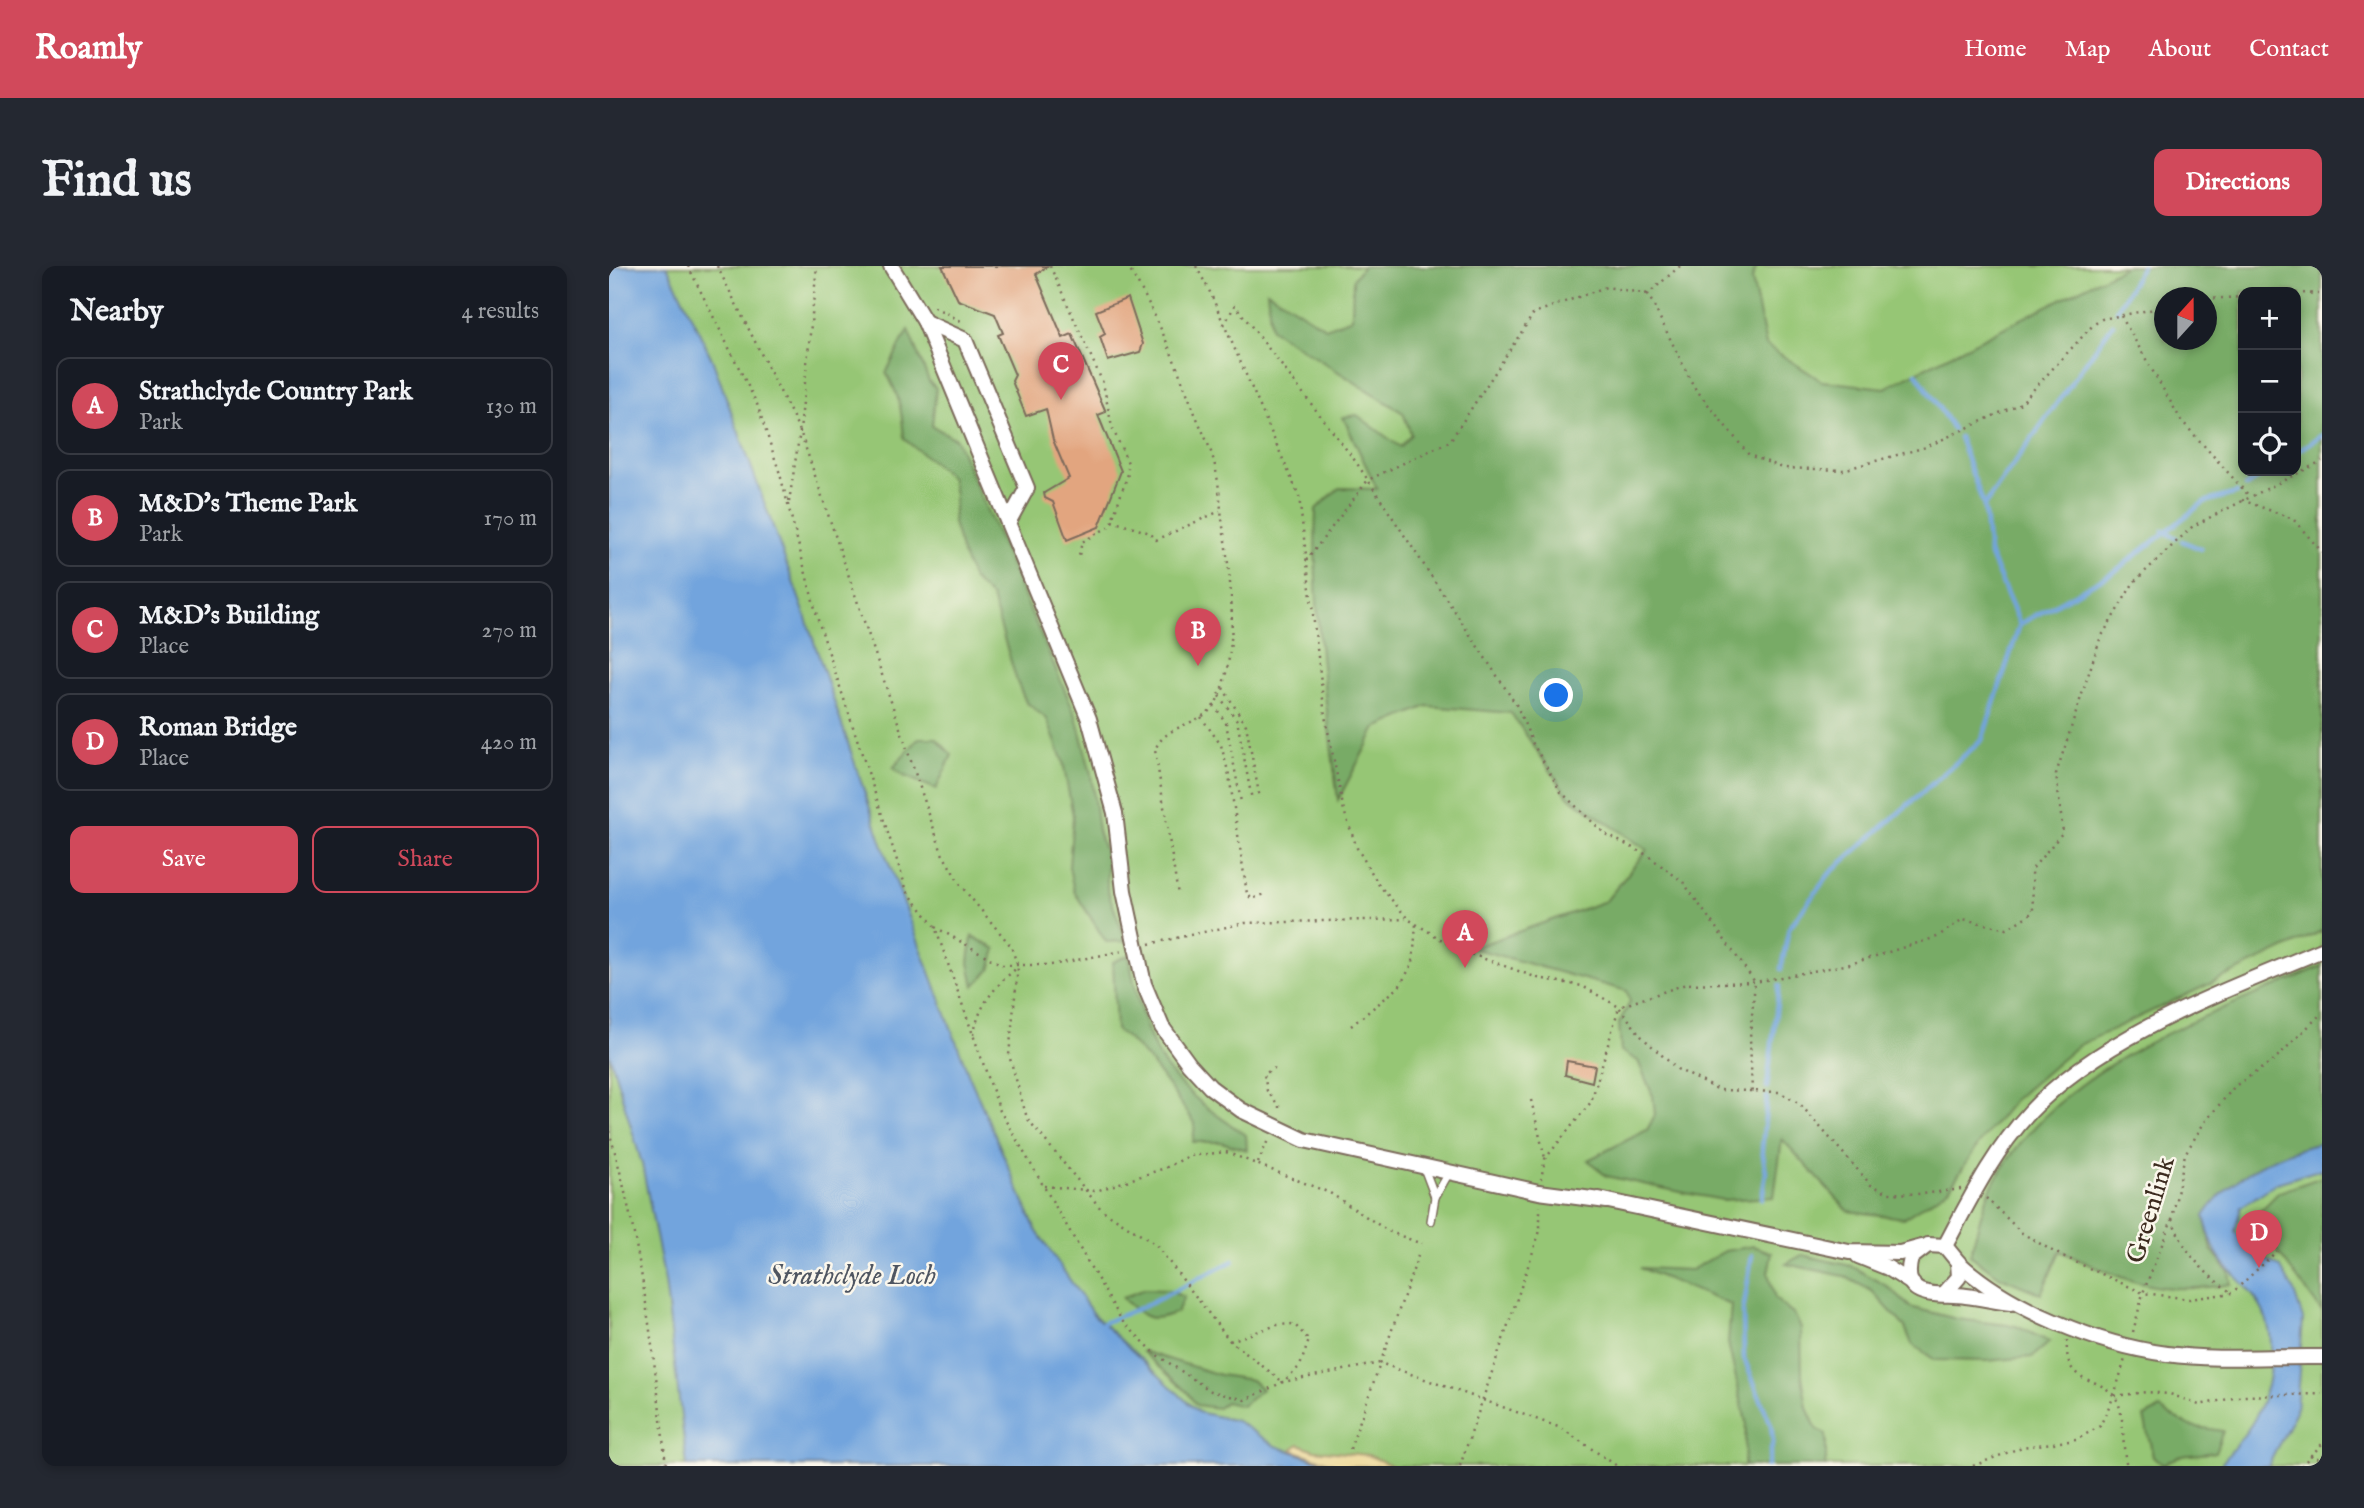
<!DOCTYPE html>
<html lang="en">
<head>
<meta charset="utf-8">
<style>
	:root { --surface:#171b24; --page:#242831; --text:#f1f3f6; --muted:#9ea1a6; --line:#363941; --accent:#d1495b }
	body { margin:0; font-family:"IM FELL English",serif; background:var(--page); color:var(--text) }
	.controls { position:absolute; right:21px; top:21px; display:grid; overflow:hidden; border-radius:14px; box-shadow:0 4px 10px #0003 }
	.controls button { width:63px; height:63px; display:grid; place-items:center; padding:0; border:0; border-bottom:2px solid var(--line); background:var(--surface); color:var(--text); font:35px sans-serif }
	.compass { position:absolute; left:1545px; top:21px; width:63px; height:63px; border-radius:50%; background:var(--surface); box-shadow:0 4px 10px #0003; rotate:21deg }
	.you { position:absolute; left:948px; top:430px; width:24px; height:24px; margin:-18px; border:5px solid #fff; border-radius:50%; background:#1a73e8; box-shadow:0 0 0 10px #1a73e833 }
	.badge { display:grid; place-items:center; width:46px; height:46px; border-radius:50%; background:var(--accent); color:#fff; font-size:23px; font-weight:700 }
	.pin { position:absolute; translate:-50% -58px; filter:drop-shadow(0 2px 4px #0008) }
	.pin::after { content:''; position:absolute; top:37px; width:24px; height:21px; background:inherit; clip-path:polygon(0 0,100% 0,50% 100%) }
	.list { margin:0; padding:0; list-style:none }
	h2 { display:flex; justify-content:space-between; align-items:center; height:91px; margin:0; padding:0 28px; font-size:30px }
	h2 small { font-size:23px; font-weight:400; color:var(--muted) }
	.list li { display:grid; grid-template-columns:46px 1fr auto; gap:21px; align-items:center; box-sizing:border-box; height:98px; margin:0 14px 14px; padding:0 14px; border:2px solid var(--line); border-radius:14px }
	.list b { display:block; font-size:26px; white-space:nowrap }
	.list p { margin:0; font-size:23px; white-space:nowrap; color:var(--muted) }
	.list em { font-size:23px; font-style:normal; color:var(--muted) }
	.actions { display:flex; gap:14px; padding:21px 28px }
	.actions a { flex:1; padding:16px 0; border:2px solid var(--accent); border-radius:14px; text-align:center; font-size:24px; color:var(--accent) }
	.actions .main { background:var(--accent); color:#fff }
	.icon { flex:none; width:38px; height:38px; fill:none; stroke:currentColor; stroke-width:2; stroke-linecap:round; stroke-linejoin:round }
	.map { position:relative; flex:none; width:1713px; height:1200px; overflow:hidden; border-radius:14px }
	header { display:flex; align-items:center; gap:42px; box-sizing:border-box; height:98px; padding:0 35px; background:var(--accent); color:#fff }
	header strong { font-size:33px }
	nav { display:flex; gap:38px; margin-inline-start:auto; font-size:24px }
	.intro { display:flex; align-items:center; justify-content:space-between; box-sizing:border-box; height:168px; padding:0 42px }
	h1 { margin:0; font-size:49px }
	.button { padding:18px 32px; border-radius:14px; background:var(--accent); color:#fff; font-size:24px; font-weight:700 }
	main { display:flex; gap:42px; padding:0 42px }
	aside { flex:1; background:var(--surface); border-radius:14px; box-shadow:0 4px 10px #0003 }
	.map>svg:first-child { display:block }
	.green { fill:#96c675; stroke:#68784a; stroke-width:2; fill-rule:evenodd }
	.forest { fill:#78ab66; stroke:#5a6a42; stroke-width:2; fill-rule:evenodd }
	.sand { fill:#eeda9e; stroke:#94825e; stroke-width:2 }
	.water { fill:#72a4dd; stroke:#56677e; stroke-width:2 }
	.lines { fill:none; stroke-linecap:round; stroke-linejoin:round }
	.stream { stroke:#72a4dd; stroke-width:4.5 }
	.building { fill:#e2a57f }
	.service-casing { stroke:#7c6b5b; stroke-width:10 }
	.minor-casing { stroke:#7c6b5b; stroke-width:18 }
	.path { stroke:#7c6b5b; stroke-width:2.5; stroke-dasharray:2 5; stroke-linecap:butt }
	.service { stroke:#fff; stroke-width:7 }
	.minor { stroke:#fff; stroke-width:14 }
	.labels { text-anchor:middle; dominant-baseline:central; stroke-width:5; stroke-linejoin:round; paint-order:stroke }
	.street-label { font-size:26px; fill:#3b2a1e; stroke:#fbf7ec }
	.water-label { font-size:28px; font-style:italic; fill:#4e5561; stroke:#fbf7ec }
</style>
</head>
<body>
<header>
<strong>Roamly</strong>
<nav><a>Home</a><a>Map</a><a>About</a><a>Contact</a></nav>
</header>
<div class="intro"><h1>Find us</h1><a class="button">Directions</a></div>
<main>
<aside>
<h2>Nearby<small>4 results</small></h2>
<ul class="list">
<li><span class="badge">A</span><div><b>Strathclyde Country Park</b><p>Park</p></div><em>130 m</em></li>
<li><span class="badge">B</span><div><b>M&amp;D's Theme Park</b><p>Park</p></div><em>170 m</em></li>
<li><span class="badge">C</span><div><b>M&amp;D's Building</b><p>Place</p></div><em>270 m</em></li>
<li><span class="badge">D</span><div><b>Roman Bridge</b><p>Place</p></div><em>420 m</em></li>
</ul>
<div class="actions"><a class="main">Save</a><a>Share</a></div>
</aside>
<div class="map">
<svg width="1713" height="1200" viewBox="0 0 1713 1200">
	<rect width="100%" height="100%" fill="#fbf7ec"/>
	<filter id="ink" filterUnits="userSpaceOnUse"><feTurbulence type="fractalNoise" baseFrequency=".0143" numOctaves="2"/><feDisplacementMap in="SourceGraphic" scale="14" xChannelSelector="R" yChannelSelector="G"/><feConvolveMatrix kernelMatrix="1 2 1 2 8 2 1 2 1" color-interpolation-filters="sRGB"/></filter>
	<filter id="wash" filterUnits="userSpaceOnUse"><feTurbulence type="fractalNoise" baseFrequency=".00686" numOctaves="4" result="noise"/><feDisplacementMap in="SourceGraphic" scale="28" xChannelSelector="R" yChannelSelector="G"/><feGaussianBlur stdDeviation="1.57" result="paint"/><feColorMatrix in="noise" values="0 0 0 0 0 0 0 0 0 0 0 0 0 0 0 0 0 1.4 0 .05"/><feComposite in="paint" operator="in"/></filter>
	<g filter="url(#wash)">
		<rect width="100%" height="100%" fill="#f4e5cb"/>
		<path class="green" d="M0,0h1713v1200h-1713zM1634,26h53v179h-53zM1556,32h42v42h-42z"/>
		<g class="forest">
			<path d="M754,0h394l-5,13 14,66 56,36 63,7 241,-122h196v665l-245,115 -63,54 -36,45 -29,44 -45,29 -56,-7 -66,-72 -8,58 -51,3 -38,-7 -79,-17 -18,-16 59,-30 8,-15 -2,-19 -15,-35 -17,-10 -2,-28 11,-21 -3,-11 -155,-43 134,-47 41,-51 -79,-54 -57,-83 -84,-7 -51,22 -38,72c-12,-96 -26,-193 -22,-291l23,-21 38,1 -34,-72 14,-2 43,32 11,-13 -8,-21 -132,-84 -4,-38 59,37 26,-10 1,-39zM1634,26h53v179h-53zM1556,32h42v42h-42z"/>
			<path d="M299,64l21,51 7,7 -4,38 24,13 120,277 15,58 7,57 9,28v30l19,52 -20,1 -32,-51 -5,-24 4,-51 -10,-54 -16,-43 -21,-17 -9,-20 -25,-84 -19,-18 -11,-27 -9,-30 2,-28 -4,-18 -47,-38c-2,-26 -4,-44 -18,-66z"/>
			<path d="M310,472h17l16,17 -16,34 -32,-13 -11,-8z"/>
			<path d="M363,670l24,13 -6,21 -16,16 -5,-23z"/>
			<path d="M520,689c5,32 16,82 35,109 20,29 53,52 82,71l1,15 -26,-8h-28l2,-19c-22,-29 -49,-74 -79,-93l-3,-68z"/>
			<path d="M1713,700v177c-47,10 -91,33 -118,73l8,34 17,22 2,12c-74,13 -105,-3 -171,-33l-19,43 -40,-17 -31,-22c7,-24 13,-53 25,-75 71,-122 207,-160 327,-214z"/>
			<path d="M1713,911v135l-69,-94 26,-26z"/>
			<path d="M1145,980l18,7 -4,20 7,26 19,15 7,14 1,47 5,33 10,22 9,4v32h-82l2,-44 -18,-79 3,-38 -91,-37 51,2 34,-19z"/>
			<path d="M1193,989l49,11 36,20 23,21 47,12 59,7 34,16 -18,15 -46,4 -51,-1 -23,-16 -7,-17 -33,-36 -28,-15 -58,-12z"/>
			<path d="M535,1023l23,1 17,7 -7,15c-29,12 -33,5 -55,-14z"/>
			<path d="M533,1085l78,24 32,5 10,9 -20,17 -17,-4 -7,6 -22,-3 -9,-13z"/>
			<path d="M1551,1143l30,17 33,5 -8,21c-24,5 -31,-1 -52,13l-10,-9 -9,-39z"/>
		</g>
		<path class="sand" d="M690,1178l15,6 54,5 25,11h-53l-48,-16z"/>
		<g class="water">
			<path d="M0,0h58l45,93 91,250 82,244 85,225 66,152 57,84 105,98 39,9 39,25 58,20h-647l-22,-184 -23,-118 -33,-111z"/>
			<path d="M1713,877v26l-45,14 -36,24 -6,25 24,24 21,11 13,22 10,30 -7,92 -28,55h-48c11,-16 26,-31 35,-48 19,-39 26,-93 -5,-126 -29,-33 -35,-31 -46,-76 27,-40 71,-63 118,-73z"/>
		</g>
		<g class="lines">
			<g class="stream">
				<path d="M1508,44l25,-44"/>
				<path d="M1307,107l37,56"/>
				<path d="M1350,171l25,69"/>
				<path d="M1687,187l26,-18"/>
				<path d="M1637,220l23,-15"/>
				<path d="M1554,265l13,7"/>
				<path d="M1573,275l19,8"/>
				<path d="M1411,358l-31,-71 -5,-47 129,-182"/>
				<path d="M1172,703l8,-41 41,-55 152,-133 38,-116 94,-52 90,-70 33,-9"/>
				<path d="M1158,821l12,-101"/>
				<path d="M1153,933l4,-27 -4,-23 5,-52"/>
				<path d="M1143,989l-9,57 1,46 27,67 2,17 -6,24"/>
				<path d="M494,1057l44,-18 86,-44"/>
			</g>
		</g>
		<g id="blocks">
			<g class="building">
				<path d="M333,0h106l-12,8 27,64 9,-4 34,78 -8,3 23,56 -22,56 -32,13 -14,-38 -8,-4 -1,-5 25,-15 -16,-38 -7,-31 -20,7 -14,-35 3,-6 -17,-40 5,-2 -8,-19 -37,-14z"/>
				<path d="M519,32l15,46 -3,8 -32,9 -8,-24 5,-3 -9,-23z"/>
				<path d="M958,795l28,5 -3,16 -27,-7z"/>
			</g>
		</g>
	</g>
	<g filter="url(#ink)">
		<use href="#blocks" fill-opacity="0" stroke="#7c6b5b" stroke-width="2"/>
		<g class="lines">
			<g class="service-casing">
				<g id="service">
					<path d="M815,902l11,29"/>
					<path d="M822,955l4,-24 14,-24"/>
				</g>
			</g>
			<g class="minor-casing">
				<g id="minor">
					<path d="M282,0l34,56 164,397 26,94 9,78 20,93 18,43 27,37 21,23 31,23 63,30 235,52 68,9"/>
					<path d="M316,56l40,18 62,148 -18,33"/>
					<path d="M990,933l250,53 51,1 22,-6"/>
					<path d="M1336,980c25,-47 48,-94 85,-134 70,-76 197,-122 292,-162"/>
					<path d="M1249,990l30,12 25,16"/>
					<path d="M1349,996c50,47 141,83 209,92 51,7 104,2 155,3"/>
					<path d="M1335,1028l15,-17 -1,-15 -13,-16 -17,-1 -17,13c-12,45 29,34 55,38 15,2 30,5 45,7"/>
				</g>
			</g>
			<g class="path">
				<path d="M79,0l69,138 23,70 38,146 89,271 28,36 65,184 122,210 35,34 54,36 34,9 38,-18 97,-19 181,65 56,38"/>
				<path d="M108,0l83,165 142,422 19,33 50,60 7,21 -9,88 18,63 74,91 55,36 74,96 53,41"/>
				<path d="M441,0l53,117 9,44 16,36v11l-18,52 -28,16 -3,13"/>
				<path d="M518,0c29,44 48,96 67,145 7,18 17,36 21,55 4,17 5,35 7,53 8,58 19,123 -4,179 -11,29 -52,23 -63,52l23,145"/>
				<path d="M587,0l13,24 90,206 26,220 19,95 13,37 22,37 29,34 49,30 81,29 44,8 37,21 -28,95 -46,57 -4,20"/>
				<path d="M1071,0l-32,28 46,93 55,68 34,13 60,2 83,-23 95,-44 72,-78 9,-6 63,-12"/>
				<path d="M1687,27l26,1"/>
				<path d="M1598,33l36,-2"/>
				<path d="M325,41l27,14"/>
				<path d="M1512,50l60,104 69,77"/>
				<path d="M615,59l11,-20 121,157 161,244 16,38 28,48 44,42 42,21 36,27 72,100 -5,55 2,56"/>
				<path d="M1633,234l51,19 29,33"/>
				<path d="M180,236l11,-71 17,-165"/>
				<path d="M503,255l38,12 6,7 64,-29"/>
				<path d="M697,295l62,-81 82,-39 84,-128 72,-26 42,7"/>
				<path d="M614,422l23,37 14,74"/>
				<path d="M610,430l18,24 15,80"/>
				<path d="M605,439l12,18 15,79"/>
				<path d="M592,451l20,28 8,30 18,119 5,5 13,-5"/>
				<path d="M326,661l67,38h49l72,-14"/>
				<path d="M540,678l96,-21 161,-4"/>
				<path d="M742,760l48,-39 14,-24 3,-39"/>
				<path d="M365,769c4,-30 22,-50 44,-68"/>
				<path d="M666,802l-11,6 3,17 12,15v7"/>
				<path d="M922,834l14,58"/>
				<path d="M0,865c32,109 45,222 57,335"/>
				<path d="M649,897l10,-23"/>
				<path d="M435,920l52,5 69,-23 24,-12 37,-4 104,41 58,38 34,13"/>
				<path d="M1352,923l-39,5 -33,-1 -18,-8 -71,-81 -21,-12 -60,-2 -42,-21 -35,-32 -23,-30 67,-23 69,-2 95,-18 87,-27 26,-18 44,10 26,-17 -1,-43 31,-37 -7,-58 44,-135 34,-57 59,-56 129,-65"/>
				<path d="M1377,932l36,35 32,19 89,41 47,6 42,-6 45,-42"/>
				<path d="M1563,953c12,33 31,54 60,74"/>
				<path d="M1524,1066l10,-39 29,-74 13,-65 19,-31 31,-37 39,-26 48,-47"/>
				<path d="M1458,1074c-3,48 28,32 48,57 11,15 6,49 12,69"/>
				<path d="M621,1075l47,-16 17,-1 15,16 -9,26 -17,16"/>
				<path d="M1506,1130l31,-4 24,2 29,11 44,-9 79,-2"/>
				<path d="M741,1183l68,-193"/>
				<path d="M1701,1189l12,5"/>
				<path d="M851,1200l80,-235v-25"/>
				<path d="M1364,1200l49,-19 54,-7 24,-14 14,-30 11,-37"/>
				<path d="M1692,1200l21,-22"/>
			</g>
			<use href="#service" class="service"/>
			<use href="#minor" class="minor"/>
		</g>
	</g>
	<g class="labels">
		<g class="street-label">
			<text transform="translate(1542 944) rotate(-73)">Greenlink</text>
		</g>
		<g class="water-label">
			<text x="243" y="1010">Strathclyde Loch</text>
		</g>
	</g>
</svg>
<div class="controls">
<button>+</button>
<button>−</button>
<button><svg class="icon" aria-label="locate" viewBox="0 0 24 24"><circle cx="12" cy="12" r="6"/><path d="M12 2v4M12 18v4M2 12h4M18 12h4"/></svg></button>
</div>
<svg class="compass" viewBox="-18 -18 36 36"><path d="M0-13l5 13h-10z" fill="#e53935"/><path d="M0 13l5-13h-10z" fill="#9ea1a6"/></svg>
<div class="you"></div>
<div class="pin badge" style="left:856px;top:702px">A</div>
<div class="pin badge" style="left:589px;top:400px">B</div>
<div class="pin badge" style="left:452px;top:134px">C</div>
<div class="pin badge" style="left:1650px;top:1002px">D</div>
</div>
</main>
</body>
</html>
